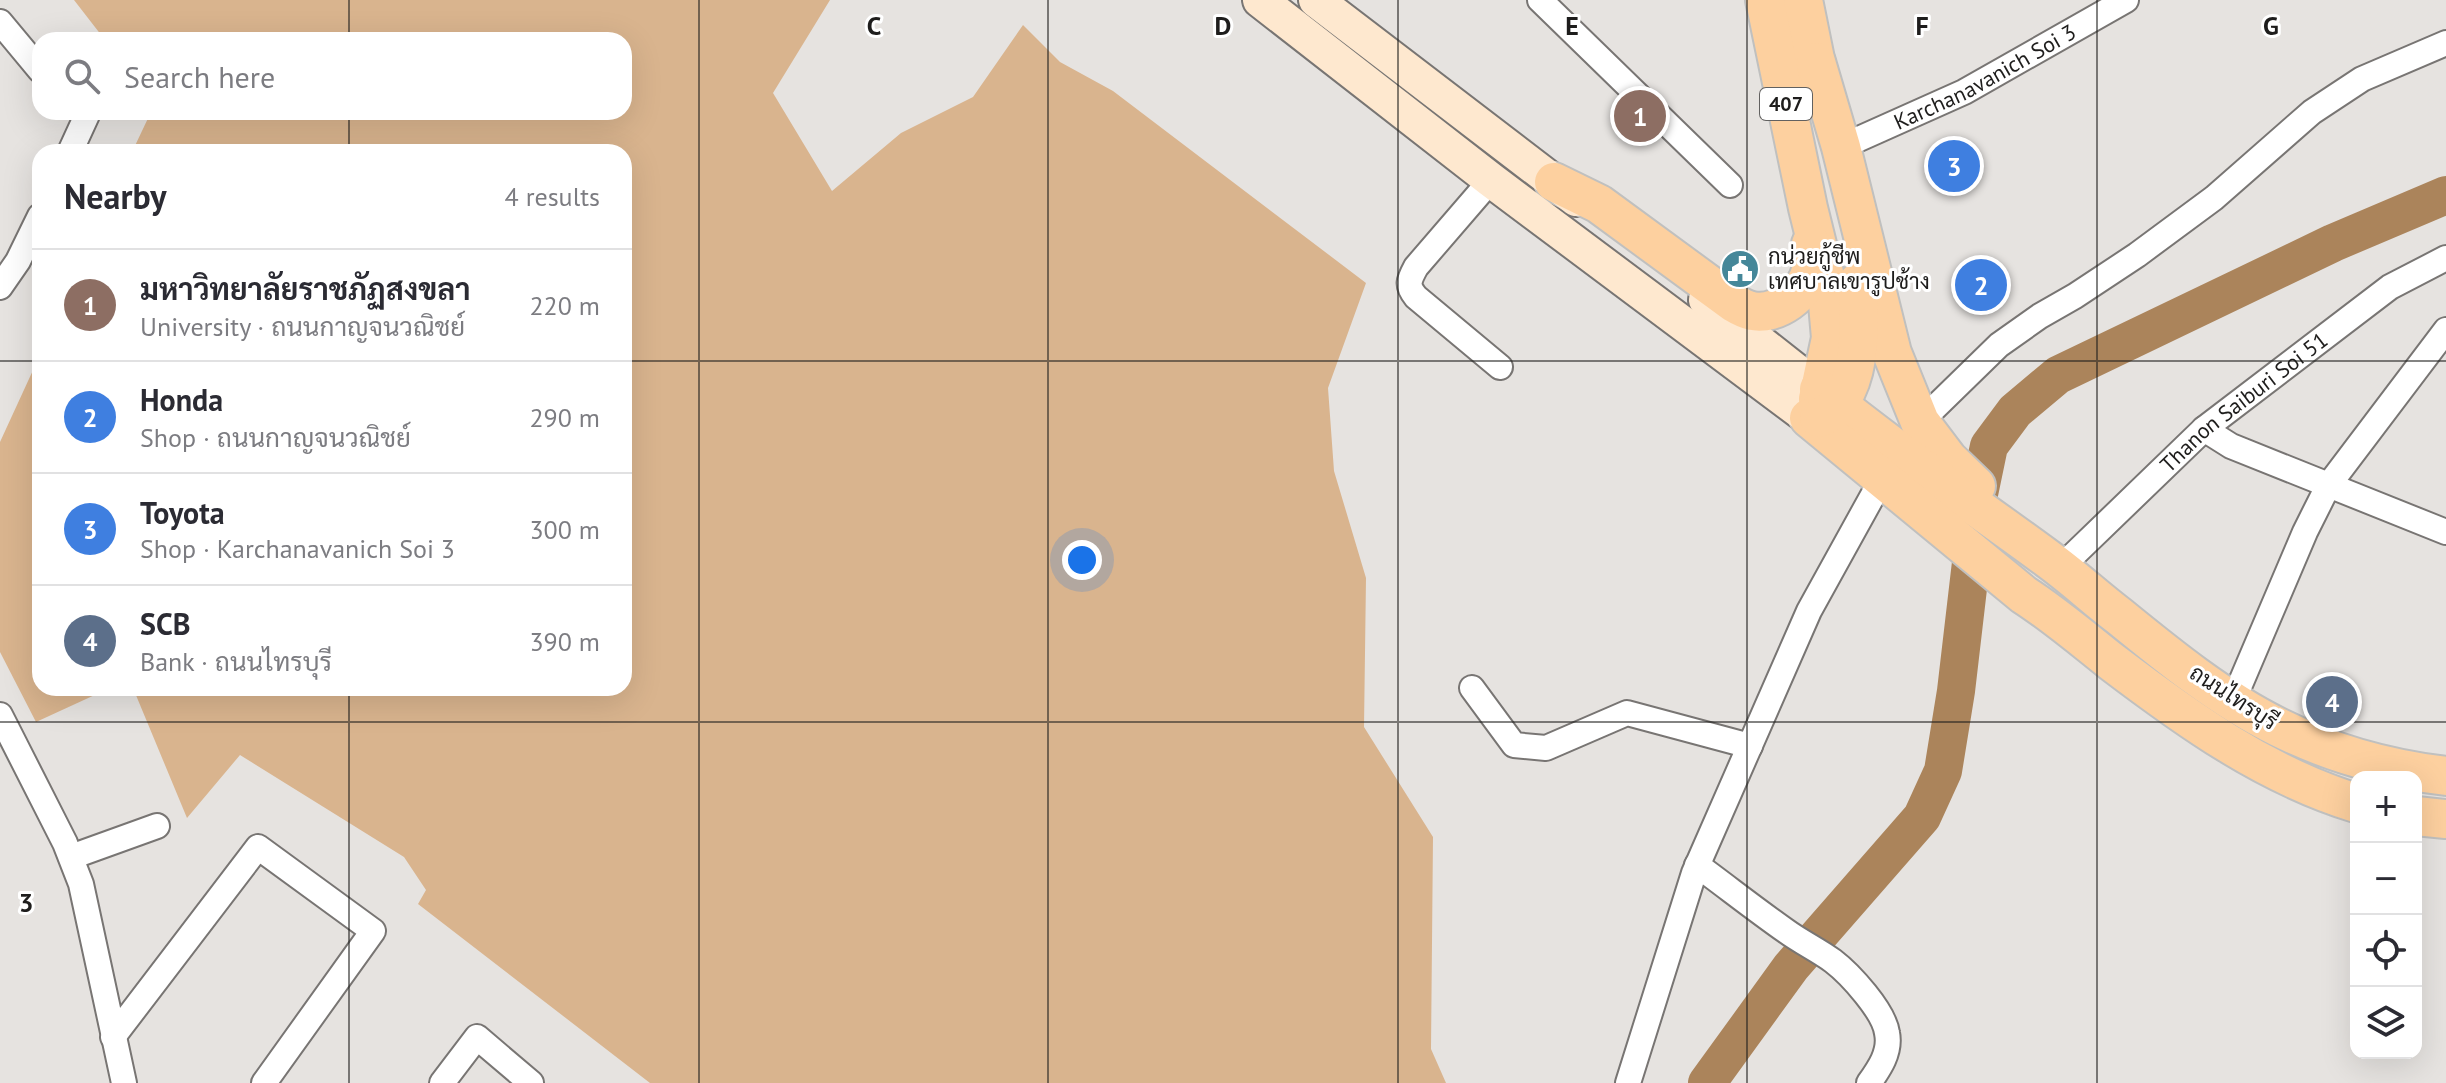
<!DOCTYPE html>
<html lang="en">
<head>
<meta charset="utf-8">
<style>
	:root { --surface:#fff; --page:#f2f2f3; --text:#2b2b33; --muted:#7c7c81; --line:#e1e1e2; --accent:#1a73e8 }
	body { margin:0; font-family:"PT Sans",Sarabun,sans-serif; background:var(--page); color:var(--text) }
	.controls { position:absolute; right:24px; bottom:24px; display:grid; overflow:hidden; border-radius:16px; box-shadow:0 8px 32px #0002 }
	.controls button { width:72px; height:72px; display:grid; place-items:center; padding:0; border:0; border-bottom:2px solid var(--line); background:var(--surface); color:var(--text); font:40px sans-serif }
	.you { position:absolute; left:1082px; top:560px; width:28px; height:28px; margin:-20px; border:6px solid #fff; border-radius:50%; background:#1a73e8; box-shadow:0 0 0 12px #1a73e833 }
	.badge { display:grid; place-items:center; width:52px; height:52px; border-radius:50%; background:var(--accent); color:#fff; font-size:26px; font-weight:700 }
	.pin { position:absolute; translate:-50% -50%; border:4px solid #fff; box-shadow:0 2px 8px #0006 }
	.list { margin:0; padding:0; list-style:none }
	h2 { display:flex; justify-content:space-between; align-items:center; height:104px; margin:0; padding:0 32px; font-size:34px }
	h2 small { font-size:26px; font-weight:400; color:var(--muted) }
	.list li { display:grid; grid-template-columns:52px 1fr auto; gap:24px; align-items:center; box-sizing:border-box; height:112px; padding:0 32px; border-top:2px solid var(--line) }
	.list b { display:block; font-size:30px; white-space:nowrap }
	.list p { margin:0; font-size:26px; white-space:nowrap; color:var(--muted) }
	.list em { font-size:26px; font-style:normal; color:var(--muted) }
	.icon { flex:none; width:44px; height:44px; fill:none; stroke:currentColor; stroke-width:2; stroke-linecap:round; stroke-linejoin:round }
	.map { position:relative; flex:none; width:2446px; height:1083px; overflow:hidden }
	.search { position:absolute; background:var(--surface); box-shadow:0 8px 32px #0002; left:32px; top:32px; width:600px; height:88px; display:flex; align-items:center; gap:20px; box-sizing:border-box; padding:0 28px; border-radius:24px; color:var(--muted); font-size:30px }
	.panel { position:absolute; background:var(--surface); box-shadow:0 8px 32px #0002; left:32px; top:144px; width:600px; height:552px; border-radius:24px }
	.map>svg:first-child { display:block }
	.green { fill:#d9b48e }
	.lines { fill:none; stroke-linecap:round; stroke-linejoin:round }
	.river { stroke:#ab845b; stroke-width:38 }
	.street-casing { stroke:#787573; stroke-width:28 }
	.secondary-casing { stroke:#787573; stroke-width:38 }
	.primary-casing { stroke:#c0c0bf; stroke-width:42 }
	.street { stroke:#fff; stroke-width:24 }
	.secondary { stroke:#fee8cf; stroke-width:34 }
	.primary { stroke:#fdd09f; stroke-width:38 }
	.grid { fill:none; stroke:#1e1d1c; stroke-width:2; stroke-opacity:0.55 }
	.labels { text-anchor:middle; dominant-baseline:central; stroke-width:6; stroke-linejoin:round; paint-order:stroke }
	.shield { fill:#fff; stroke:#626160; stroke-width:2 }
	.shield-label { font-size:20px; font-weight:bold; fill:#1e1d1c }
	.street-label { font-size:22px; fill:#1e1d1c; stroke:#fff }
	.poi-label { font-size:22px; fill:#1e1d1c; stroke:#fff; text-anchor:start }
	.grid-label { font-size:26px; text-anchor:middle; font-weight:bold; fill:#1e1d1c; stroke:#fff; stroke-width:6; stroke-linejoin:round; paint-order:stroke }
</style>
</head>
<body>
<div class="map">
<svg width="2446" height="1083" viewBox="0 0 2446 1083">
	<rect width="100%" height="100%" fill="#e6e3e0"/>
	<g class="green">
		<path d="M74,0h756l-57,93 59,98 69,-58 72,-36 50,-72 37,37 53,29 253,192 -38,105 6,83 32,107 -2,149 69,110 -2,212 15,34h-796l-232,-179 8,-14 -22,-33 -164,-102 -53,63 -54,-130h491v-536h-492l19,-40h473v-72h-519z"/>
		<path d="M40,355v333h70l-74,34 -36,-70v-210z"/>
	</g>
	<g class="lines">
		<path class="river" d="M1707,1083l84,-116 131,-150 21,-46 13,-80 23,-197 10,-48 26,-35 43,-36 275,-132 113,-48"/>
		<g class="street-casing">
			<g id="street">
				<path d="M1540,0l190,185"/>
				<path d="M0,22l40,48"/>
				<path id="s1" d="M1841,147l123,-55 162,-92"/>
				<path d="M70,152l17,-37 -3,-3"/>
				<path d="M1491,180l-75,87c-7,13 -10,18 0,30l84,70"/>
				<path d="M0,287l18,-26 22,-45"/>
				<path d="M1920,422l79,-77 41,-29 35,-20 62,-41 77,-57 98,-86 50,-33 84,-36"/>
				<path d="M2204,429l27,17 215,86"/>
				<path id="s2" d="M2060,568l144,-139 186,-142 56,-29"/>
				<path d="M1472,688l42,57 32,3 81,-35 123,33"/>
				<path d="M2233,701l72,-169 23,-46 118,-156"/>
				<path d="M0,715l65,128 16,41 43,199"/>
				<path d="M71,857l86,-31"/>
				<path d="M1697,865c30,22 59,45 89,66 15,11 32,19 47,30 17,13 51,50 54,72 4,19 -8,36 -18,50"/>
				<path d="M113,1037l145,-190 115,84 -109,152"/>
				<path d="M442,1083l35,-46 54,46"/>
				<path d="M1628,1083l66,-210 115,-262 74,-134"/>
			</g>
		</g>
		<g class="secondary-casing">
			<g id="secondary">
				<path d="M1260,0l231,180 318,238"/>
				<path d="M1316,0l260,199"/>
				<path d="M1706,300l113,89"/>
			</g>
		</g>
		<g class="primary-casing">
			<g id="primary">
				<path d="M1765,0l43,208 18,73 5,57 -13,61 4,14"/>
				<path d="M1803,0l17,84"/>
				<path d="M1816,62l25,85 51,206 28,69 28,37 28,27"/>
				<path d="M1554,182l45,22 135,99c5,3 12,7 18,8 24,5 54,-17 59,-41 1,-8 1,-18 0,-26"/>
				<path d="M1819,389c74,61 153,114 229,170 25,18 47,39 71,57 49,40 102,83 159,111 52,26 110,42 168,49"/>
				<path d="M1809,418l215,177c31,20 59,44 88,67 75,57 153,113 244,141"/>
				<path d="M1819,418c45,-19 41,-96 39,-136"/>
				<path d="M2416,816l30,3"/>
			</g>
		</g>
		<use href="#street" class="street"/>
		<use href="#secondary" class="secondary"/>
		<use href="#primary" class="primary"/>
	</g>
	<path class="grid" d="M349,0v40M699,0v1083M1048,0v1083M1398,0v1083M1747,0v1083M2097,0v1083M349,112v40M0,361h40M624,361h1822M349,688v395M0,722h2446"/>
	<defs>
		<g id="civic-disc" transform="scale(2)"><circle r="9.5" fill="#458799" stroke="#fff"/><path d="M-.6-6.5H3V-4.5H.6V-3L4-1V1h2V6H-6V1h2V-1L-.6-3ZM-1.2 2.5V6h2.4V2.5Z" fill="#fff"/></g>
	</defs>
	<g fill-rule="evenodd">
		<use href="#civic-disc" x="1740" y="269"/>
	</g>
	<g class="labels">
		<rect class="shield" x="1760" y="88" width="52" height="32" rx="6"/>
		<g class="shield-label">
			<text x="1786" y="104">407</text>
		</g>
		<g class="street-label">
			<text stroke="none"><textPath href="#s1" startOffset="160">Karchanavanich Soi 3</textPath></text>
			<text stroke="none"><textPath href="#s2" startOffset="248">Thanon Saiburi Soi 51</textPath></text>
			<text transform="translate(2234 697) rotate(33)">ถนนไทรบุรี</text>
		</g>
		<g class="poi-label">
			<text x="1768" y="256">กน่วยกู้ชีพ<tspan x="1768" dy="25">เทศบาลเขารูปช้าง</tspan></text>
		</g>
	</g>
	<g class="grid-label">
		<text x="874" y="35">C</text>
		<text x="1223" y="35">D</text>
		<text x="1572" y="35">E</text>
		<text x="1922" y="35">F</text>
		<text x="2271" y="35">G</text>
		<text x="26" y="912">3</text>
	</g>
</svg>
<div class="controls">
<button>+</button>
<button>−</button>
<button><svg class="icon" aria-label="locate" viewBox="0 0 24 24"><circle cx="12" cy="12" r="6"/><path d="M12 2v4M12 18v4M2 12h4M18 12h4"/></svg></button>
<button><svg class="icon" aria-label="layers" viewBox="0 0 24 24"><path d="M12 4l9 5-9 5-9-5zM3 14l9 5 9-5"/></svg></button>
</div>
<div class="you"></div>
<div class="pin badge" style="left:1640px;top:116px;background:#8d6e63">1</div>
<div class="pin badge" style="left:1981px;top:285px;background:#3f7fe0">2</div>
<div class="pin badge" style="left:1954px;top:166px;background:#3f7fe0">3</div>
<div class="pin badge" style="left:2332px;top:702px;background:#5c6f8a">4</div>
<div class="search"><svg class="icon" aria-label="search" viewBox="0 0 24 24"><circle cx="10" cy="10" r="6"/><path d="M15 15l6 6"/></svg>Search here</div>
<section class="panel">
<h2>Nearby<small>4 results</small></h2>
<ul class="list">
<li><span class="badge" style="background:#8d6e63">1</span><div><b>มหาวิทยาลัยราชภัฏสงขลา</b><p>University · ถนนกาญจนวณิชย์</p></div><em>220 m</em></li>
<li><span class="badge" style="background:#3f7fe0">2</span><div><b>Honda</b><p>Shop · ถนนกาญจนวณิชย์</p></div><em>290 m</em></li>
<li><span class="badge" style="background:#3f7fe0">3</span><div><b>Toyota</b><p>Shop · Karchanavanich Soi 3</p></div><em>300 m</em></li>
<li><span class="badge" style="background:#5c6f8a">4</span><div><b>SCB</b><p>Bank · ถนนไทรบุรี</p></div><em>390 m</em></li>
</ul>
</section>
</div>
</body>
</html>
